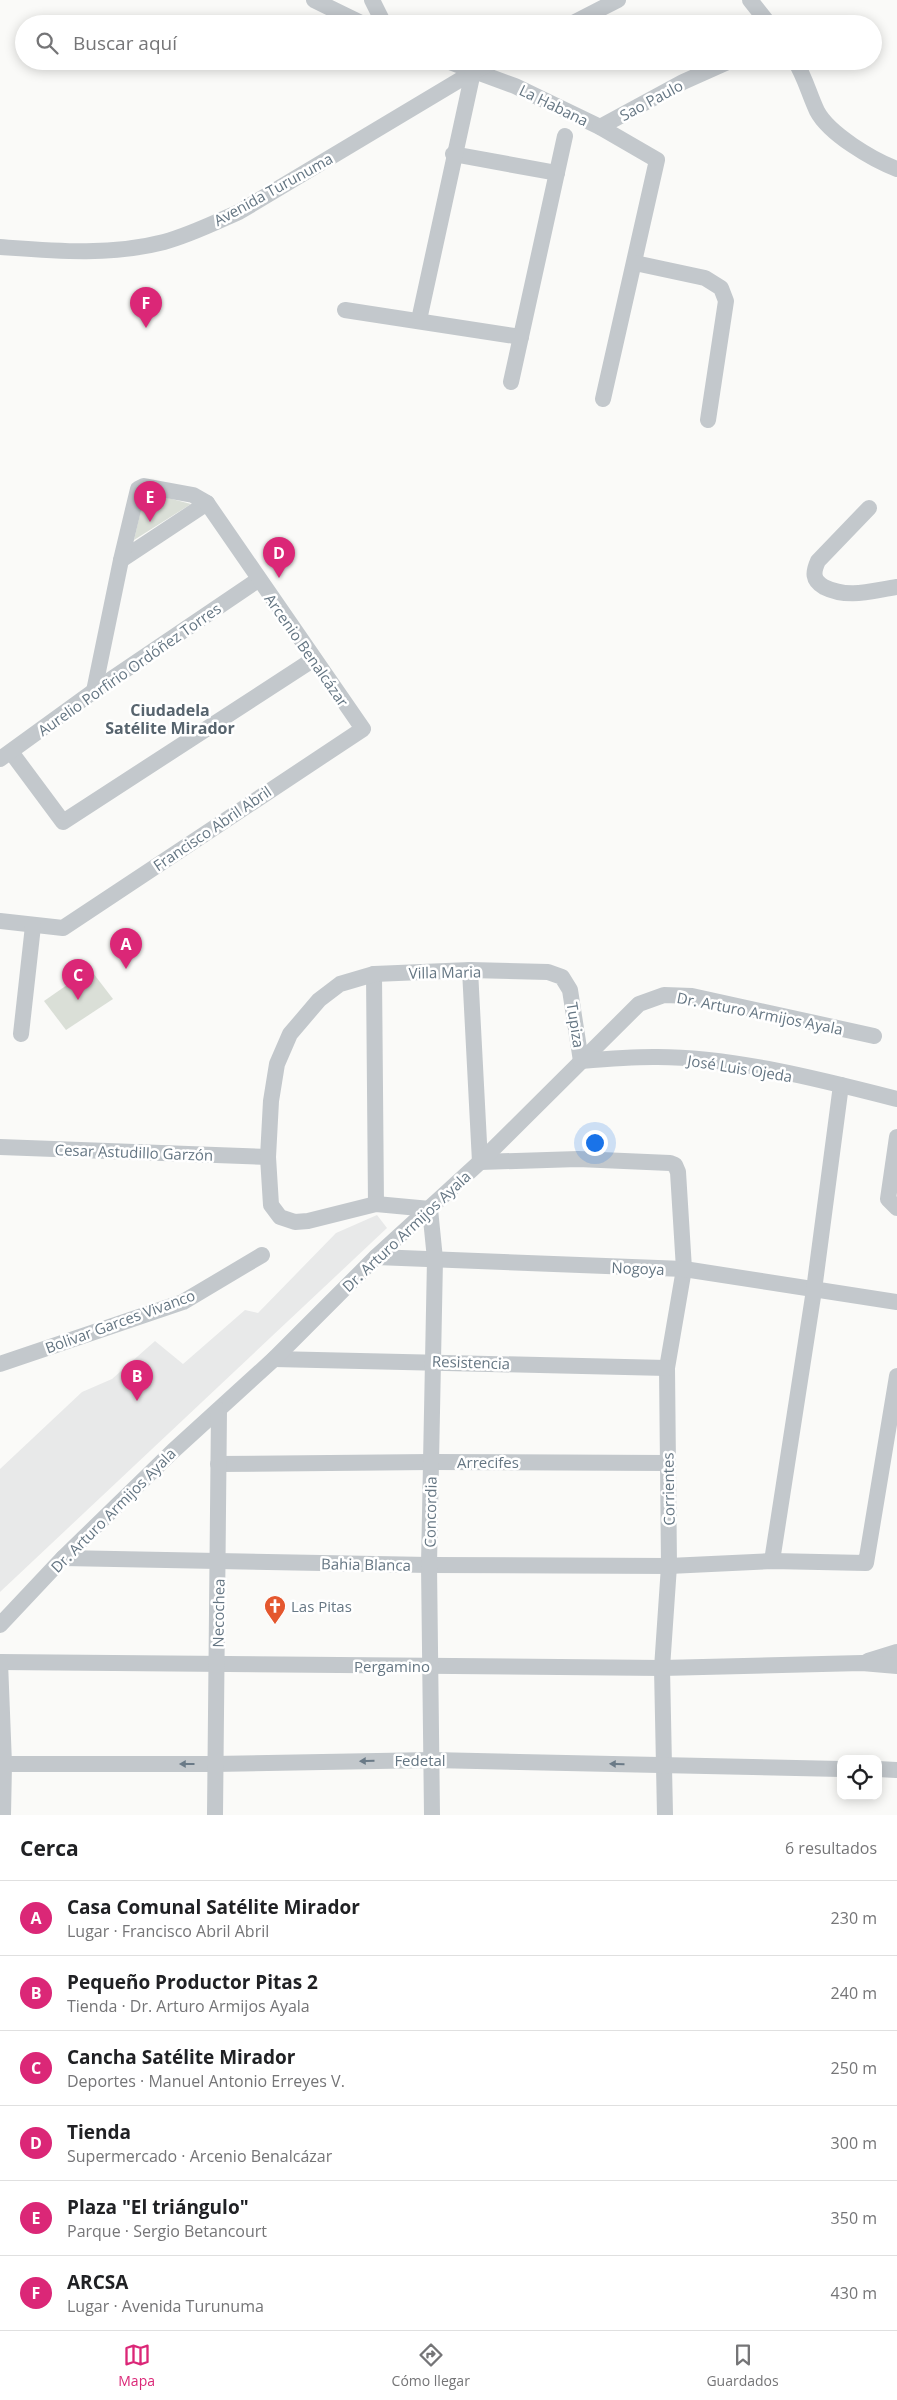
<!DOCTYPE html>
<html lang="es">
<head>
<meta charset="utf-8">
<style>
	:root { --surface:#fff; --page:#f2f2f2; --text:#202124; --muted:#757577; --line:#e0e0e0; --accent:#db2777 }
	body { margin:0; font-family:"Open Sans",sans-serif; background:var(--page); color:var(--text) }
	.controls { position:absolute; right:15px; bottom:15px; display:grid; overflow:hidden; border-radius:10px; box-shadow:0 2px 12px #0003 }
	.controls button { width:45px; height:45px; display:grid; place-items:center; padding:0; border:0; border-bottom:1px solid var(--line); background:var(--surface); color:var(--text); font:25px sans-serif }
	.you { position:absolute; left:594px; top:1142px; width:18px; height:18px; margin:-12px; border:4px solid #fff; border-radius:50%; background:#1a73e8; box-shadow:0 0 0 8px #1a73e833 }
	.badge { display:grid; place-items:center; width:32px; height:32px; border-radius:50%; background:var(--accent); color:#fff; font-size:16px; font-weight:700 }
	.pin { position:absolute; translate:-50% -41px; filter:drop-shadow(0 1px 2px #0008) }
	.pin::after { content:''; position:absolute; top:26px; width:18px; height:15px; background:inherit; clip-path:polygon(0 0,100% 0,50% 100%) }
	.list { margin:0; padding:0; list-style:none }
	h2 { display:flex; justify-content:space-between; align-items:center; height:65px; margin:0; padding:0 20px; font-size:21px }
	h2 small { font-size:16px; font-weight:400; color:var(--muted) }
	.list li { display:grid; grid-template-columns:32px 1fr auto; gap:15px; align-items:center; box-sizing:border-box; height:75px; padding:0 20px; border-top:1px solid var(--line) }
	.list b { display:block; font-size:19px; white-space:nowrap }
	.list p { margin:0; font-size:16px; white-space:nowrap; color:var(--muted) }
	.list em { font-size:16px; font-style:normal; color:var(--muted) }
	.icon { flex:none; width:28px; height:28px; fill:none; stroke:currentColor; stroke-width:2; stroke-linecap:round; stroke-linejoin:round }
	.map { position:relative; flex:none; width:897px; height:1815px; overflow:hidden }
	.search { position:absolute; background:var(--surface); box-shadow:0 2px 12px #0003; left:15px; right:15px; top:15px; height:55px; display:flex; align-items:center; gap:12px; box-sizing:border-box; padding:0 18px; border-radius:28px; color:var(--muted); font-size:19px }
	.sheet { height:515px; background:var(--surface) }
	nav { display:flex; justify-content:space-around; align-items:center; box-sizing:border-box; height:70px; border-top:1px solid var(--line); background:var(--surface); font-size:14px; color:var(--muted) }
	nav a { display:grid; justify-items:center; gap:2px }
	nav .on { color:var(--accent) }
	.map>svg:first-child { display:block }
	.built { fill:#e8e9e9 }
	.green { fill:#dadfd7 }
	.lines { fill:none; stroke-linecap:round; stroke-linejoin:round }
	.street { stroke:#c3c8cc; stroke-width:16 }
	.oneway { fill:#6a7a87 }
	.labels { text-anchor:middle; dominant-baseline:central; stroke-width:5; stroke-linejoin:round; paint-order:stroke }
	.street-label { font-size:15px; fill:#657683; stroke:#fff }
	.poi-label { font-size:15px; fill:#657683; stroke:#fff; text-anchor:start }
	.neighbourhood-label { font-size:16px; font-weight:bold; fill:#57646e; stroke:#fff }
</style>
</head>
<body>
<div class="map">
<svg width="897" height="1815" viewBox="0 0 897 1815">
	<rect width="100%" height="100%" fill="#fafaf8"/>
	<path class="built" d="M377,1215l10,13 -387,364v-123l82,-77 30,-13 43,-38 28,23 62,-54 13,3 78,-80z"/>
	<g class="green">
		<path d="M145,492l46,12 -57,36z"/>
		<path d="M90,969l23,30 -47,31 -22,-29z"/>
	</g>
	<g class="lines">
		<g class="street">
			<path d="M314,0l49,24"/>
			<path d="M372,0l12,24"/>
			<path d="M750,0l19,24"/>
			<path d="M571,24l47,-24"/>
			<path d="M447,61l68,25 85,41 57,33 -54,239"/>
			<path d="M795,61c10,16 14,33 22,50 12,23 56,49 80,58"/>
			<path d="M600,127l83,-45 47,-21"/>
			<path d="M453,154l104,19"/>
			<path d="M0,247c55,4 110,9 164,-5 26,-7 50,-19 75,-30l234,-140 22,-11"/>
			<path d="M635,263l70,15 16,10 5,13 -18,119"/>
			<path d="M345,310l176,27"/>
			<path d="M419,320l54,-248"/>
			<path d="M511,382l54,-246"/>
			<path d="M869,508l-51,53c-5,11 -6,19 6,26 24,12 47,4 73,0"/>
			<path d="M121,560l86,-57"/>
			<path d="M11,752l52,70 251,-163"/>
			<path d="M0,759l94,-68 164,-111"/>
			<path d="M0,921l63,7 300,-199 -156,-226 -14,-8 -49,-9 -6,3 -17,71 -27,131"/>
			<path d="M470,970l10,192 98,-3 92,4 5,2 3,7 6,97 -17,99 2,198 -7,102 3,147"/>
			<path d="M374,974l2,230"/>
			<path d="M21,1034l12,-108"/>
			<path d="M897,1137l-9,62 9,9"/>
			<path d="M0,1147l268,10"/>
			<path d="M376,1257l308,12 213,33"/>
			<path d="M274,1359l393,9"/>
			<path d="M0,1364l183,-62 79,-47"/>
			<path d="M218,1464l212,-2 237,1"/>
			<path d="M63,1558l366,7 240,1 103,-5 94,2 31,-187"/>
			<path d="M772,1561l42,-271 27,-205"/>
			<path d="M0,1625l63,-67 110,-107 101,-92 102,-102 104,-95 159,-158 25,-9 28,1 182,40"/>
			<path d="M868,1661l29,-9"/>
			<path d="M0,1662l662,6 200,-5 35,3"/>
			<path d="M0,1662l4,102 -1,51"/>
			<path d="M0,1764h215l217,-4 409,9"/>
			<path d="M878,1769l18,1"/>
			<path d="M215,1815l4,-405"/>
			<path d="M432,1815l-3,-250 6,-306 -5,-50 -54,-5 -68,17 -13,1 -15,-5 -9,-12 -3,-48 3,-56 6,-37 13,-30 29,-34 21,-16 34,-10 96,-4 78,2 14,5 8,13 11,71c24,-2 48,-4 72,-4 77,-1 170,23 244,42"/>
		</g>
	</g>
	<defs><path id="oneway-solid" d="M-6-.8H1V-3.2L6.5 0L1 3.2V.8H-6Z" transform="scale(1.25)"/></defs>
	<g class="oneway">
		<use href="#oneway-solid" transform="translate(367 1761) rotate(179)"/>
		<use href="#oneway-solid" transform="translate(187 1764) rotate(180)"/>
		<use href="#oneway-solid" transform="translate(617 1764) rotate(-179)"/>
	</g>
	<defs>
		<g id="church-pin" transform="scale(1.125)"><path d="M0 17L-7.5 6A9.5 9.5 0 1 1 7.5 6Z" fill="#e4572e" stroke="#fff"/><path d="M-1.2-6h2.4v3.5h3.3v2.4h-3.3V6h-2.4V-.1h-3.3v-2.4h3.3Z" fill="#fff"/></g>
	</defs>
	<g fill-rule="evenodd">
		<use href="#church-pin" x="275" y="1606"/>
	</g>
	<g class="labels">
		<g class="street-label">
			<text transform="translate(651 100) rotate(-28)">Sao Paulo</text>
			<text transform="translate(554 105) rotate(26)">La Habana</text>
			<text transform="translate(273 189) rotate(-29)">Avenida Turunuma</text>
			<text transform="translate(307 650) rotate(55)">Arcenio Benalcázar</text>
			<text transform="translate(129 669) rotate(-35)">Aurelio Porfirio Ordóñez Torres</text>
			<text transform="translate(212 828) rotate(-34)">Francisco Abril Abril</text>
			<text transform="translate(445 972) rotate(-1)">Villa Maria</text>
			<text transform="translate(760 1013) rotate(11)">Dr. Arturo Armijos Ayala</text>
			<text transform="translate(576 1025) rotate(81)">Tupiza</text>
			<text transform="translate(740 1068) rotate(9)">José Luis Ojeda</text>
			<text transform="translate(134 1152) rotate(2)">Cesar Astudillo Garzón</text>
			<text transform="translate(406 1231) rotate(-43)">Dr. Arturo Armijos Ayala</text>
			<text transform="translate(638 1268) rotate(2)">Nogoya</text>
			<text transform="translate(120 1321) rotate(-20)">Bolivar Garces Vivanco</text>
			<text transform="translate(471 1362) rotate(2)">Resistencia</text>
			<text x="488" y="1462">Arrecifes</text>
			<text transform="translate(668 1489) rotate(-91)">Corrientes</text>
			<text transform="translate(113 1510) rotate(-45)">Dr. Arturo Armijos Ayala</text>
			<text transform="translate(430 1512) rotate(-89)">Concordia</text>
			<text transform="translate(366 1564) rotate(1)">Bahia Blanca</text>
			<text transform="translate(218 1613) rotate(-89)">Necochea</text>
			<text x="392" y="1666">Pergamino</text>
			<text x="420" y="1760">Fedetal</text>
		</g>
		<g class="poi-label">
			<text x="291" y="1606">Las Pitas</text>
		</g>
		<g class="neighbourhood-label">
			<text x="170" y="710">Ciudadela<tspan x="170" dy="18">Satélite Mirador</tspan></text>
		</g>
	</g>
</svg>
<div class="controls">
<button><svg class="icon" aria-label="locate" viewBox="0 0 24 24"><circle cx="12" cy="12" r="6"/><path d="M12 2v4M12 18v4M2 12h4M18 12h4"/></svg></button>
</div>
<div class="you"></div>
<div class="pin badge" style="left:126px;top:969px">A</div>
<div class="pin badge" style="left:137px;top:1401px">B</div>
<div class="pin badge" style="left:78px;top:1000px">C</div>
<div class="pin badge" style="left:279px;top:578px">D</div>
<div class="pin badge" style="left:150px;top:522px">E</div>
<div class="pin badge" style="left:146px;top:328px">F</div>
<div class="search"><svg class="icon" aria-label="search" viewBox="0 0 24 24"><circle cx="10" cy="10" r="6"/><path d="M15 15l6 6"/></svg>Buscar aquí</div>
</div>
<section class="sheet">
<h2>Cerca<small>6 resultados</small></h2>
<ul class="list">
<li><span class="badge">A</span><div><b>Casa Comunal Satélite Mirador</b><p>Lugar · Francisco Abril Abril</p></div><em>230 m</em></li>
<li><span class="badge">B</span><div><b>Pequeño Productor Pitas 2</b><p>Tienda · Dr. Arturo Armijos Ayala</p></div><em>240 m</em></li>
<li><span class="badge">C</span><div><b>Cancha Satélite Mirador</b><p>Deportes · Manuel Antonio Erreyes V.</p></div><em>250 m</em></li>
<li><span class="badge">D</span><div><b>Tienda</b><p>Supermercado · Arcenio Benalcázar</p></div><em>300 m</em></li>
<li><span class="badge">E</span><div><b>Plaza &quot;El triángulo&quot;</b><p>Parque · Sergio Betancourt</p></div><em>350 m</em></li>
<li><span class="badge">F</span><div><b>ARCSA</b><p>Lugar · Avenida Turunuma</p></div><em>430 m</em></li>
</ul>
</section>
<nav>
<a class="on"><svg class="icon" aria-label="map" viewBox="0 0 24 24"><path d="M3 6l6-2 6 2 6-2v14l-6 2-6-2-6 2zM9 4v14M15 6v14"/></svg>Mapa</a>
<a><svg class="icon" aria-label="directions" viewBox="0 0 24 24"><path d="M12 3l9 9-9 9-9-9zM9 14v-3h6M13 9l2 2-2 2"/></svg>Cómo llegar</a>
<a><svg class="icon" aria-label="saved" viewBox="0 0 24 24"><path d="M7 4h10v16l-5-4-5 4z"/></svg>Guardados</a>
</nav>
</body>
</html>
